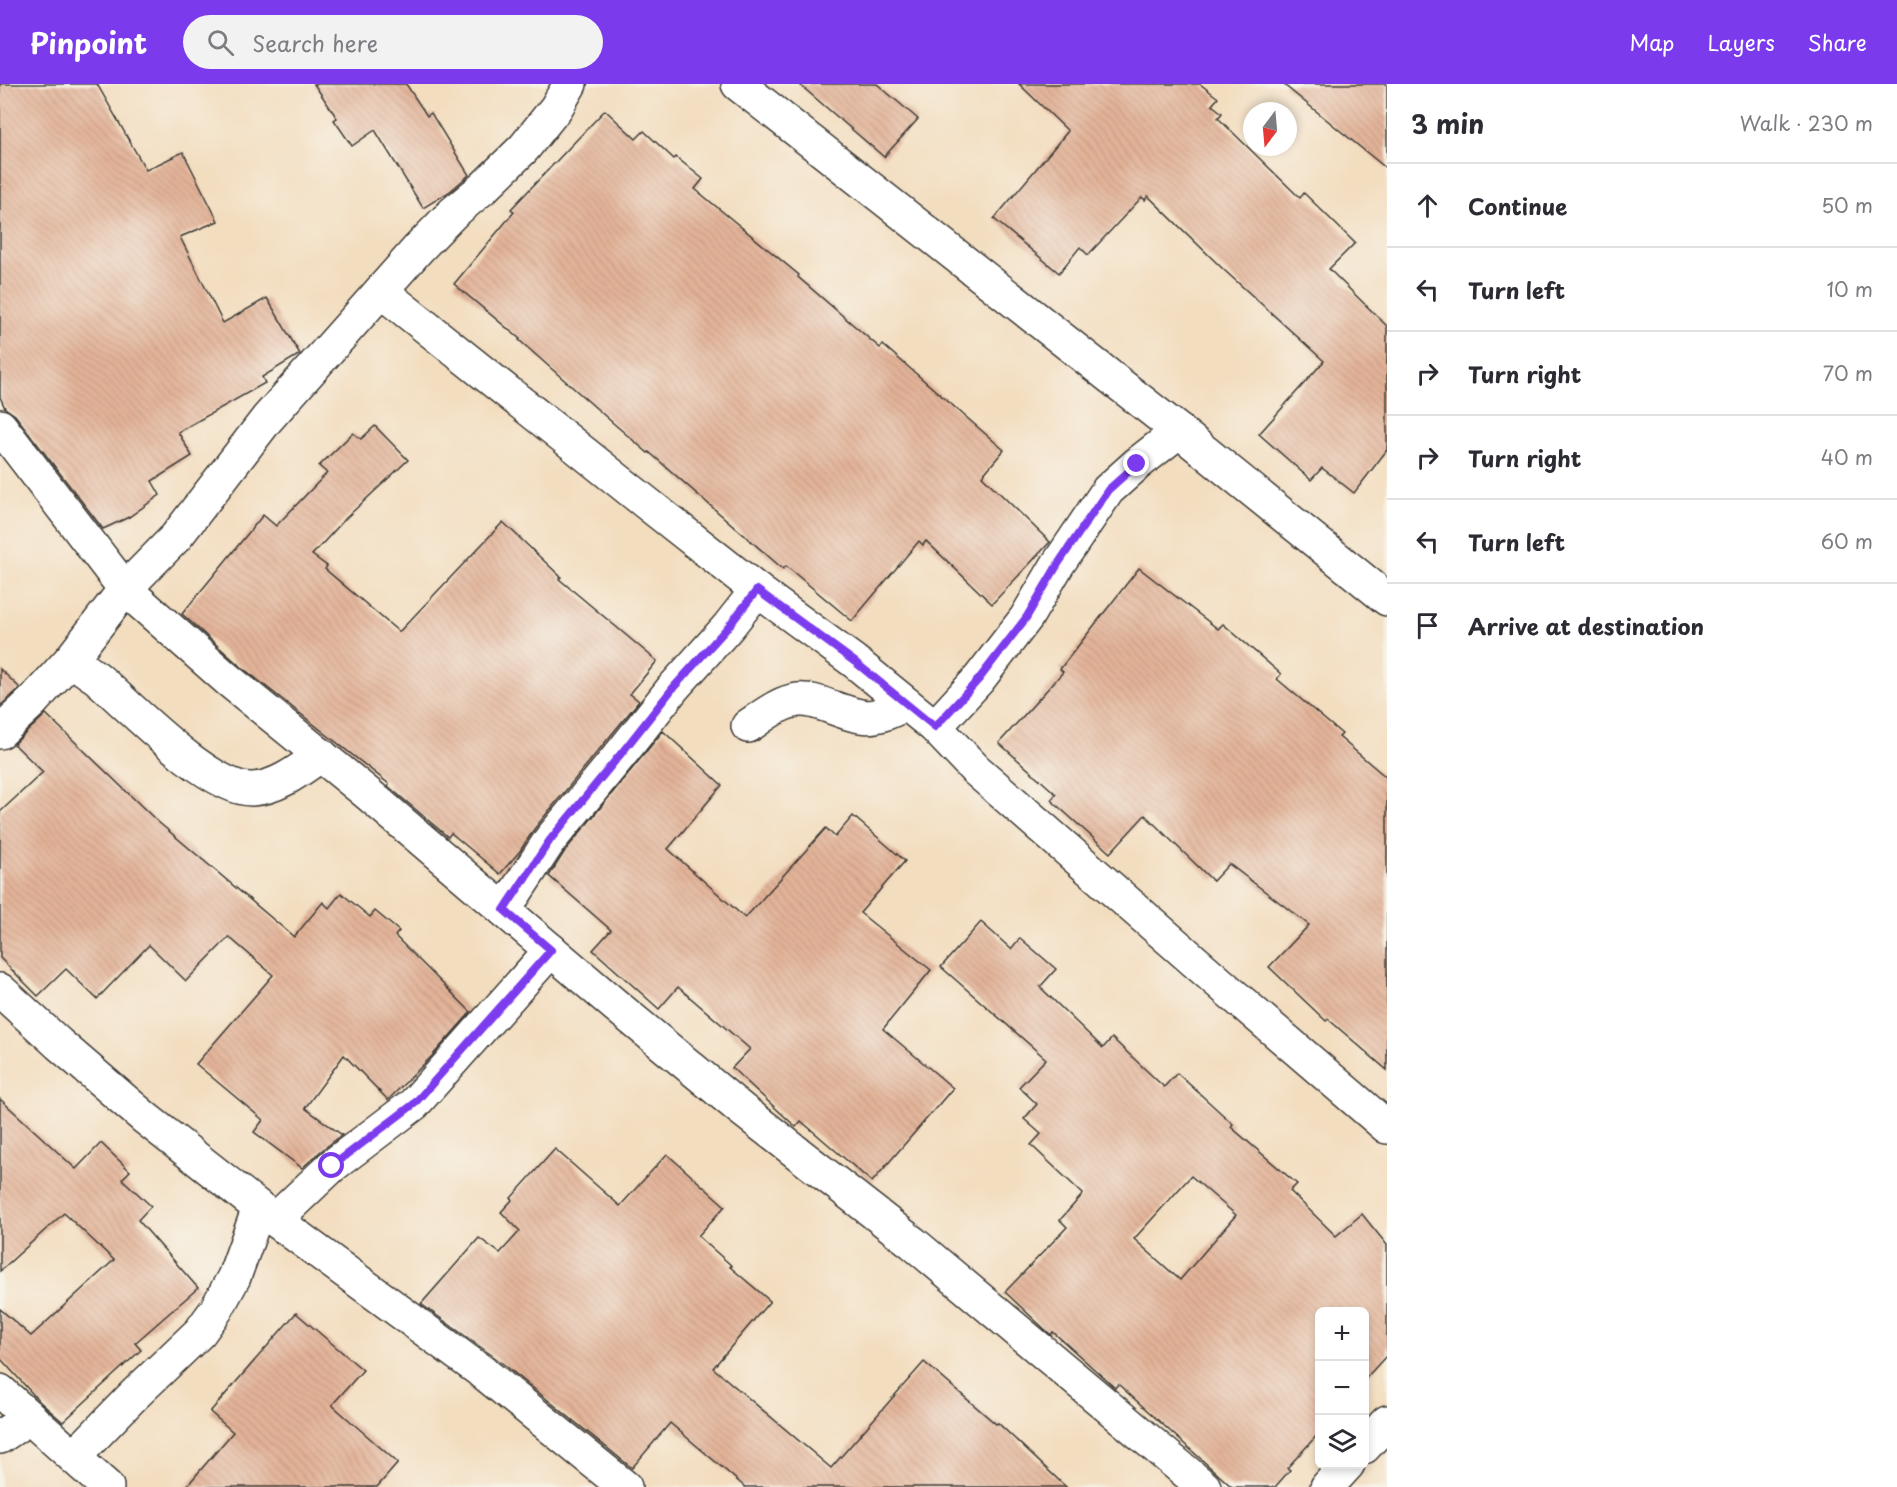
<!DOCTYPE html>
<html lang="en">
<head>
<meta charset="utf-8">
<style>
	:root { --surface:#fff; --page:#f2f2f3; --text:#2b2b33; --muted:#7c7c81; --line:#e1e1e2; --accent:#7c3aed }
	body { margin:0; font-family:"Playpen Sans",sans-serif; background:var(--page); color:var(--text) }
	.controls { position:absolute; right:18px; bottom:18px; display:grid; overflow:hidden; border-radius:9px; box-shadow:0 3px 9px #0003 }
	.controls button { width:54px; height:54px; display:grid; place-items:center; padding:0; border:0; border-bottom:2px solid var(--line); background:var(--surface); color:var(--text); font:30px sans-serif }
	.compass { position:absolute; left:1243px; top:18px; width:54px; height:54px; border-radius:50%; background:var(--surface); box-shadow:0 3px 9px #0003; rotate:196deg }
	.stop { position:absolute; width:18px; height:18px; margin:-14px; border:4px solid #7c3aed; border-radius:50%; background:#fff }
	.stop.end { background:#7c3aed; border-color:#fff; box-shadow:0 2px 6px #0008 }
	.list { margin:0; padding:0; list-style:none }
	h2 { display:flex; justify-content:space-between; align-items:center; height:78px; margin:0; padding:0 24px; font-size:26px }
	h2 small { font-size:20px; font-weight:400; color:var(--muted) }
	.list li { display:grid; grid-template-columns:39px 1fr auto; gap:18px; align-items:center; box-sizing:border-box; height:84px; padding:0 24px; border-top:2px solid var(--line) }
	.list b { display:block; font-size:22px; white-space:nowrap }
	.list em { font-size:20px; font-style:normal; color:var(--muted) }
	.icon { flex:none; width:33px; height:33px; fill:none; stroke:currentColor; stroke-width:2; stroke-linecap:round; stroke-linejoin:round }
	.map { position:relative; flex:none; width:1387px; height:1403px; overflow:hidden }
	header { display:flex; align-items:center; gap:36px; box-sizing:border-box; height:84px; padding:0 30px; background:var(--accent); color:#fff }
	header strong { font-size:28px }
	nav { display:flex; gap:33px; margin-inline-start:auto; font-size:21px }
	.search { width:420px; height:54px; background:var(--page); display:flex; align-items:center; gap:15px; box-sizing:border-box; padding:0 21px; border-radius:33px; color:var(--muted); font-size:22px }
	main { display:flex }
	aside { flex:1; background:var(--surface) }
	.map>svg:first-child { display:block }
	.building { fill:url(#building-back-hatch); fill-rule:evenodd }
	.lines { fill:none; stroke-linecap:round; stroke-linejoin:round }
	.minor-casing { stroke:#3c3934; stroke-width:36 }
	.minor { stroke:#fff; stroke-width:33 }
	.route { stroke:#7c3aed; stroke-width:8 }
</style>
</head>
<body>
<header>
<strong>Pinpoint</strong>
<div class="search"><svg class="icon" aria-label="search" viewBox="0 0 24 24"><circle cx="10" cy="10" r="6"/><path d="M15 15l6 6"/></svg>Search here</div>
<nav><a>Map</a><a>Layers</a><a>Share</a></nav>
</header>
<main>
<div class="map">
<svg width="1387" height="1403" viewBox="0 0 1387 1403">
	<defs>
		<pattern id="building-back-hatch" width="6" height="6" patternUnits="userSpaceOnUse" patternTransform="scale(1.5)"><rect width="6" height="6" fill="#e3b398"/><path d="M-1 5l2 2M0 0l6 6M5-1l2 2" fill="none" stroke="#c29982"/></pattern>
	</defs>
	<rect width="100%" height="100%" fill="#f7f3e8"/>
	<filter id="ink" filterUnits="userSpaceOnUse"><feTurbulence type="fractalNoise" baseFrequency=".0167" numOctaves="2"/><feDisplacementMap in="SourceGraphic" scale="12" xChannelSelector="R" yChannelSelector="G"/><feConvolveMatrix kernelMatrix="1 2 1 2 8 2 1 2 1" color-interpolation-filters="sRGB"/></filter>
	<filter id="wash" filterUnits="userSpaceOnUse"><feTurbulence type="fractalNoise" baseFrequency=".008" numOctaves="4" result="noise"/><feDisplacementMap in="SourceGraphic" scale="24" xChannelSelector="R" yChannelSelector="G"/><feGaussianBlur stdDeviation="1.35" result="paint"/><feColorMatrix in="noise" values="0 0 0 0 0 0 0 0 0 0 0 0 0 0 0 0 0 1.4 0 .05"/><feComposite in="paint" operator="in"/></filter>
	<g filter="url(#wash)">
		<rect width="100%" height="100%" fill="#f3ddbf"/>
		<g id="blocks">
			<g class="building">
				<path d="M0,0h97l49,86 37,-18 35,69 -38,16 43,86 44,-25 33,56 -38,23 3,6 -87,49 14,24 -40,25 8,14 -31,22 -26,12 -88,-114 -10,-7 -5,-11z"/>
				<path d="M314,0h92l21,32 4,-3 38,62 -20,17 -26,16 -48,-78 -23,16 -18,-26 3,-2z"/>
				<path d="M799,0h78l41,35 -34,38z"/>
				<path d="M1019,0h181l18,14 -6,7 10,8 -4,5 82,80 4,-5 51,50 -26,26 58,57v124l-33,43 -32,-25 -11,12 -52,-46 65,-73 -100,-91 -76,-74 -3,4 -3,-3 -54,58 -8,-8 -21,26 -65,-54 74,-88z"/>
				<path d="M1283,0h104v85z"/>
				<path d="M605,26l31,29 8,-8 30,28 2,-2 27,22 -8,10 104,86 -1,2 82,71 3,-3 121,105 -22,26 68,66 -58,62 -66,-63 -3,4 -4,-4 -67,80 -66,-55 -3,3 -134,-117 -1,1 -35,-30 -94,-83 1,-1 -66,-55 60,-72 -3,-3z"/>
				<path d="M375,342l33,34 -61,57 -35,38 15,11 -2,3 74,63 104,-110 58,55 -2,2 98,82 -27,33 9,7 -104,127 -15,23 -20,23 -49,-41 -3,4 -60,-51 1,-2 -150,-119 -57,-51 81,-99 13,11 51,-53 -8,-7 34,-33 8,6z"/>
				<path d="M1139,484l79,61 5,-5 58,50 -4,5 65,55 -3,3 48,41v292l-59,-51 -2,2 -57,-54 40,-42 -80,-61 -16,17 -68,-66 -35,38 -59,-53 5,-6 -57,-51 64,-71 -3,-3z"/>
				<path d="M0,585l20,19 -20,18z"/>
				<path d="M46,630l111,107 137,116 29,-35 6,6 12,-15 29,24 5,-6 24,20 -4,5 76,76 -39,44 -44,44 -44,-45 -39,53 37,27 -21,16 -19,17 -48,-36 9,-12 -67,-56 77,-89 -44,-38 -43,44 -37,-36 -52,54 -31,-30 -28,27 -38,-38v-146l43,-40 -29,-28z"/>
				<path d="M663,647l59,54 -54,64 77,69 81,-90 9,9 18,-21 52,45 -45,52 71,57 -48,59 70,59 -81,94 -71,-61 -5,6 -64,-59 18,-19 -72,-62 -19,22 -66,-59 18,-20 -62,-54 16,-25z"/>
				<path d="M981,838l30,27 9,-11 36,31 -16,18 63,61 9,-10 52,49 13,-14 56,51 -2,3 66,57 -7,7 46,45 26,-22 25,31v110l-22,24v-68h-45v121l-33,36 3,2 -15,17h-43l-114,-103 -3,4 -62,-56 -2,3 -14,-13 -32,-30 62,-65 -7,-7 23,-26 -52,-49 10,-11 -17,-15 13,-15 -18,-17 27,-28 -105,-92zM1191,1092l45,39 -56,65 -46,-41z"/>
				<path d="M0,1015l76,70 25,-26 29,28 -8,8 29,27 -13,14 60,68 -63,55 6,7 -78,72 -23,-20 -40,-44v-49l31,27 83,-76 -50,-47 -64,58z"/>
				<path d="M555,1065l65,57 47,-52 58,52 -27,30 34,30 -2,1 40,34 -57,67 118,100 93,-106 72,62 2,-1 68,64h-321l-75,-64 -38,45 -135,-109 -76,-55 58,-66 21,15 20,-22 -19,-19 11,-12 -1,-2z"/>
				<path d="M296,1229l67,57 -31,35 66,58 -21,24h-191l47,-55 -23,-20z"/>
			</g>
		</g>
	</g>
	<g filter="url(#ink)">
		<use href="#blocks" fill-opacity="0" stroke="#3c3934" stroke-width="1.5"/>
		<g class="lines">
			<g class="minor-casing">
				<g id="minor">
					<path d="M738,0l441,347 208,168"/>
					<path d="M381,207l263,210 113,89 98,72 80,65 40,42 256,224 156,134"/>
					<path d="M0,342l125,163 102,90 140,114 248,212 126,104 172,134 291,244"/>
					<path d="M71,575c8,7 17,13 26,19 32,28 113,112 155,111 26,-1 49,-20 69,-34"/>
					<path d="M748,642c15,-10 32,-24 50,-26 12,-1 22,3 33,7 35,13 41,14 75,-3"/>
					<path d="M935,643l44,-48 47,-61 32,-54 50,-74 29,-26 42,-33"/>
					<path d="M0,648l32,-30 39,-43 54,-70 51,-52 91,-118 151,-170 35,-36 30,-25 41,-40 32,-40 14,-24"/>
					<path d="M504,826l46,-70 74,-90 49,-62 55,-61 29,-37"/>
					<path d="M0,906l59,54 86,74 130,102 210,154 140,113"/>
					<path d="M275,1136l57,-54 82,-62 137,-154"/>
					<path d="M0,1307l107,96"/>
					<path d="M0,1353l30,-20"/>
					<path d="M1364,1363l23,-25"/>
					<path d="M74,1373l60,-62 66,-63 16,-22 18,-33 25,-69"/>
					<path d="M1327,1403l21,-23"/>
				</g>
			</g>
			<use href="#minor" class="minor"/>
		</g>
	</g>
	<g class="lines" filter="url(#ink)">
		<path class="route" d="M332,1082l82,-62 137,-154 -47,-40 46,-70 74,-90 49,-62 55,-61 29,-37 98,72 80,65 44,-48 47,-61 32,-54 50,-74 29,-26"/>
	</g>
</svg>
<div class="controls">
<button>+</button>
<button>−</button>
<button><svg class="icon" aria-label="layers" viewBox="0 0 24 24"><path d="M12 4l9 5-9 5-9-5zM3 14l9 5 9-5"/></svg></button>
</div>
<svg class="compass" viewBox="-18 -18 36 36"><path d="M0-13l5 13h-10z" fill="#e53935"/><path d="M0 13l5-13h-10z" fill="#7c7c81"/></svg>
<div class="stop" style="left:332px;top:1082px"></div>
<div class="stop end" style="left:1137px;top:380px"></div>
</div>
<aside>
<h2>3 min<small>Walk · 230 m</small></h2>
<ul class="list">
<li><svg class="icon" aria-label="ahead" viewBox="0 0 24 24"><path d="M12 20V5M6 11l6-6 6 6"/></svg><div><b>Continue</b></div><em>50 m</em></li>
<li><svg class="icon" aria-label="left" viewBox="0 0 24 24"><path d="M17 20v-9H6M10 6l-5 5 5 5"/></svg><div><b>Turn left</b></div><em>10 m</em></li>
<li><svg class="icon" aria-label="right" viewBox="0 0 24 24"><path d="M7 20v-9h11M14 6l5 5-5 5"/></svg><div><b>Turn right</b></div><em>70 m</em></li>
<li><svg class="icon" aria-label="right" viewBox="0 0 24 24"><path d="M7 20v-9h11M14 6l5 5-5 5"/></svg><div><b>Turn right</b></div><em>40 m</em></li>
<li><svg class="icon" aria-label="left" viewBox="0 0 24 24"><path d="M17 20v-9H6M10 6l-5 5 5 5"/></svg><div><b>Turn left</b></div><em>60 m</em></li>
<li><svg class="icon" aria-label="arrive" viewBox="0 0 24 24"><path d="M6 21V4h12l-3 4 3 4H6"/></svg><div><b>Arrive at destination</b></div></li>
</ul>
</aside>
</main>
</body>
</html>
